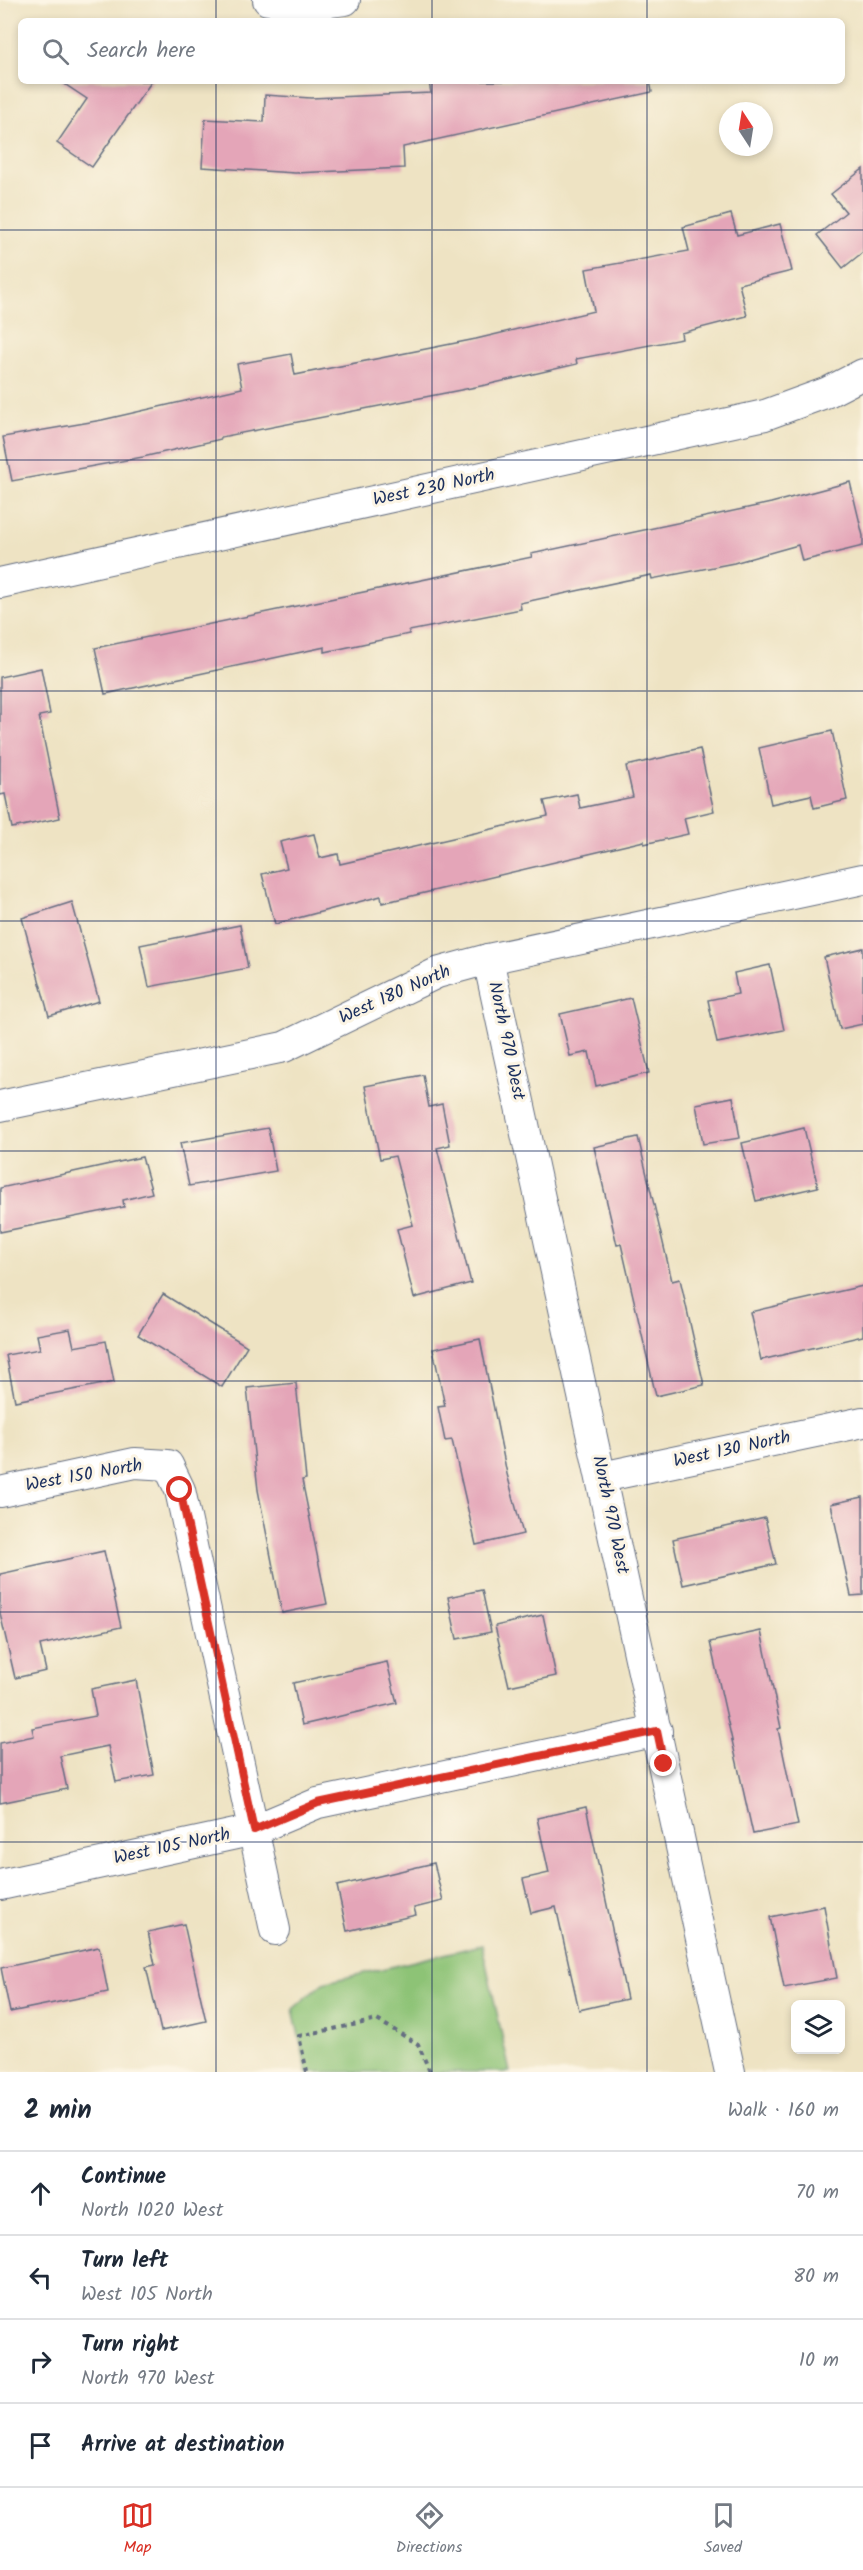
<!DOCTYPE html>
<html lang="en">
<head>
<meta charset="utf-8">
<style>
	:root { --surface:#fff; --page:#f6f6f7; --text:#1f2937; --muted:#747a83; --line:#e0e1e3; --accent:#d93025 }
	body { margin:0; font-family:Kalam,sans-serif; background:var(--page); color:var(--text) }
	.controls { position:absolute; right:18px; bottom:18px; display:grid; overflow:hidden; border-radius:9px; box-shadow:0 3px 9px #0003 }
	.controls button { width:54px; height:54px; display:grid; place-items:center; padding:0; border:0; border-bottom:2px solid var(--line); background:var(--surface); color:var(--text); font:30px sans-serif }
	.compass { position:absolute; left:719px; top:102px; width:54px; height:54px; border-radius:50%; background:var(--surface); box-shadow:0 3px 9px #0003; rotate:348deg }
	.stop { position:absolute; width:18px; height:18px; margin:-14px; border:4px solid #d93025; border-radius:50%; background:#fff }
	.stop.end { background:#d93025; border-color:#fff; box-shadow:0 2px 6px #0008 }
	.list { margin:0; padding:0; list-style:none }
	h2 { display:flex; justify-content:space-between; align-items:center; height:78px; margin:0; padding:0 24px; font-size:26px }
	h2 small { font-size:20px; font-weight:400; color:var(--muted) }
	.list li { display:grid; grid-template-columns:39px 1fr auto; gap:18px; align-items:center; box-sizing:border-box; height:84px; padding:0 24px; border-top:2px solid var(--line) }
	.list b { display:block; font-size:22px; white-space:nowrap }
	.list p { margin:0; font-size:20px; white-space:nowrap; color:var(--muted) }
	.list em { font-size:20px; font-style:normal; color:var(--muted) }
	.icon { flex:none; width:33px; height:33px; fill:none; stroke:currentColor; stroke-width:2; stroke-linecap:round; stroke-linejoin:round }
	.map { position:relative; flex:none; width:863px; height:2072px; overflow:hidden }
	.search { position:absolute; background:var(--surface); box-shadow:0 3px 9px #0003; left:18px; right:18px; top:18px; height:66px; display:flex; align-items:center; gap:15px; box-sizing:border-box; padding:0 21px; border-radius:9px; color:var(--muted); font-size:22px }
	.sheet { height:414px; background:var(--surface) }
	nav { display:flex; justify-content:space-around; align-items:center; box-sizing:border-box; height:84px; border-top:2px solid var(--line); background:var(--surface); font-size:16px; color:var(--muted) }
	nav a { display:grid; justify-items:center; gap:3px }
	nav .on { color:var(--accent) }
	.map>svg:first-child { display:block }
	.green { fill:#8dc376; stroke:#54796a; stroke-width:1.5 }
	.building { fill:#e4a5b8 }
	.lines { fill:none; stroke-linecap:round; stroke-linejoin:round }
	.minor-casing { stroke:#656e81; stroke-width:32 }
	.path { stroke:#656e81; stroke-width:4; stroke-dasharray:4.5 4.5; stroke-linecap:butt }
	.minor { stroke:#fff; stroke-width:30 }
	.route { stroke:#d93025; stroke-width:8 }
	.grid { fill:none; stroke:#1b2f5e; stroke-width:1.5; stroke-opacity:0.55 }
	.labels { text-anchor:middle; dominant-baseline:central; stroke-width:6; stroke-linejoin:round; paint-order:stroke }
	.street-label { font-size:18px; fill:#1b2f5e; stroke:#fcf5e5 }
</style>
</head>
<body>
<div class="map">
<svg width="863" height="2072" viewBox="0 0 863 2072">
	<rect width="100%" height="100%" fill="#fcf5e5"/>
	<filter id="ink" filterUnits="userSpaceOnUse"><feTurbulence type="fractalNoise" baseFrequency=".0167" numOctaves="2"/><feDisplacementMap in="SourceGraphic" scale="12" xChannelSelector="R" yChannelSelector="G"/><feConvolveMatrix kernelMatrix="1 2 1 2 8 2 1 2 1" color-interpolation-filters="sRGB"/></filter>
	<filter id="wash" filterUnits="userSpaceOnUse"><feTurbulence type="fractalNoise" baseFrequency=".008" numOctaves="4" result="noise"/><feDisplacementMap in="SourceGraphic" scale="24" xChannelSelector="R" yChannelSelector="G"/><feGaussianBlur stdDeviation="1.35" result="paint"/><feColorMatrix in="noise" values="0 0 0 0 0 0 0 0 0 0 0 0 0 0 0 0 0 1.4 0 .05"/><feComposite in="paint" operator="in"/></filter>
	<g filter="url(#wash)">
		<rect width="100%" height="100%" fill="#eee3c3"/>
		<path class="green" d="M482,1945l28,127h-203l-14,-63 30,-26z"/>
		<g id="blocks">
			<g class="building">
				<path d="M60,81h92l-60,86 -35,-24 30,-44z"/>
				<path d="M429,81h221l2,11 -249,55 1,21 -109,5 -93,-6 3,-48 59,3 1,-27 46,3 120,-5z"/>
				<path d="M863,169v83l-20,16 -26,-33 29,-23 -15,-18z"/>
				<path d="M731,214l6,21 43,-11 12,47 -53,13 8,32 -66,17 1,6 -106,20 1,5 -91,21 -265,52v2l-78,18 -131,24 -9,-44 99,-17 140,-32 -5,-24 54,-10 4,21 181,-36 118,-28 -8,-42 103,-18 -6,-24z"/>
				<path d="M850,482l13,54v10l-61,15 -4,-16 -64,18 -82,16 -1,-4 -131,28 1,6 -112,22v3l-84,18v-5l-220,47 -10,-46 437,-91 -1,-3 240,-51z"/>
				<path d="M41,668l9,46 -11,2 21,102 -48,10 -7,-34 -5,1v-118z"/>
				<path d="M832,731l15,69 -33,8 -3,-13 -40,9 -12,-56z"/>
				<path d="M700,749l14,62 -30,7 4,16 -44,10v-3l-262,62 -1,-7 -106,28 -13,-50 25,-6 -7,-26 34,-8 6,24 18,-4 2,10 208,-48 -4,-15 33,-7 3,14 53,-11 -7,-31z"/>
				<path d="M72,902l27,99 -50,15 -27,-98z"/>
				<path d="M240,925l8,43 -99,19 -9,-42z"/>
				<path d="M863,948v76l-23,5 -16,-72z"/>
				<path d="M770,965l14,65 -67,13 -9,-43 30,-6 -4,-21z"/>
				<path d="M631,998l18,75 -53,13 -7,-34 -19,4 -10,-42z"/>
				<path d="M423,1075l6,32 13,-3 8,41 -13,3 34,135 -57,15 -17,-69 16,-4 -18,-69 -15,3 -15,-73z"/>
				<path d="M733,1097l7,41 -37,6 -7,-40z"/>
				<path d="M268,1128l8,43 -87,15 -9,-43z"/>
				<path d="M804,1128l14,59 -62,14 -14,-58z"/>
				<path d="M638,1137l34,144 8,-2 24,106 -48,11 -35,-152 -4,1 -23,-98z"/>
				<path d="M142,1157l10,36 -29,7 1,7 -124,25v-44z"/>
				<path d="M863,1286v50l-102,24 -11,-48z"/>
				<path d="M163,1294l84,52 -25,41 -84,-52z"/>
				<path d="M70,1329l4,18 32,-6 8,41 -99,19 -9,-46 34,-6 -3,-14z"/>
				<path d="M480,1339l27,135 16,60 -47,11 -24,-105 -7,1 -7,-34 7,-1 -12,-57z"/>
				<path d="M296,1383l10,96 -4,1 25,124 -45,9 -24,-123 -11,-102z"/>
				<path d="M863,1497v98l-12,1 -20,-92z"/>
				<path d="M765,1518l11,46 -93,21 -10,-46z"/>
				<path d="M104,1551l17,76 -81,18 6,26 -31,7 -15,-65v-39z"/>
				<path d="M482,1590l9,42 -34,7 -9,-42z"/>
				<path d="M543,1615l13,61 -47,10 -14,-60z"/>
				<path d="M761,1631l20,97 -3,1 20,96 -45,9 -43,-192z"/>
				<path d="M387,1662l10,41 -95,22 -9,-42z"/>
				<path d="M136,1680l18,95 -38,7 -8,-36 -48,10 7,33 -67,14v-60l34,-7 -2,-8 64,-12 -5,-27z"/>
				<path d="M586,1807l41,192 -48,11 -23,-103 -25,6 -8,-34 26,-6 -12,-55z"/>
				<path d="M434,1863l9,38 -29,7 2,7 -69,16 -10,-45z"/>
				<path d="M824,1906l13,72 -53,10 -14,-71z"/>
				<path d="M184,1924l22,97 -45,10 -15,-64 9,-2 -7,-33z"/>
				<path d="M99,1947l9,45 -98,20 -9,-44z"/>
			</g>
		</g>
	</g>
	<g filter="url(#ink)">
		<use href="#blocks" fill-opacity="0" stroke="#656e81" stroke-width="1.5"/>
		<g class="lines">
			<g class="minor-casing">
				<g id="minor">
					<path d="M268,0l38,5 39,-5"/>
					<path d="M0,583l765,-168 63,-23 35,-18"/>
					<path d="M488,959l242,1113"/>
					<path d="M0,1106l284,-59 153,-74 51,-14 375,-80"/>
					<path d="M602,1477l261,-55"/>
					<path d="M0,1492l135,-29 33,2 12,25 95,440"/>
					<path d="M0,1885l254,-55 64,-27 339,-72"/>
				</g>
			</g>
			<path class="path" d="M307,2072l-8,-36 78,-16 41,24 12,28"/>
			<use href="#minor" class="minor"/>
		</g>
	</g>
	<g class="lines" filter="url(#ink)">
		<path class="route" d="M180,1490l74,340 64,-27 339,-72 7,33"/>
	</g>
	<path class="grid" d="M216,0v21M432,0v21M647,0v21M216,81v1991M432,81v1991M647,81v1991M0,230h863M0,460h863M0,691h863M0,921h863M0,1151h863M0,1381h863M0,1612h863M0,1842h863"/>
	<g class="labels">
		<g class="street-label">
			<text transform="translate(434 488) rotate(-12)">West 230 North</text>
			<text transform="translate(395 995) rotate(-24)">West 180 North</text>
			<text transform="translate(506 1041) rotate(78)">North 970 West</text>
			<text transform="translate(732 1450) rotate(-12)">West 130 North</text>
			<text transform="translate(84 1476) rotate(-10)">West 150 North</text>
			<text transform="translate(610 1515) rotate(78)">North 970 West</text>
			<text transform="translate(172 1847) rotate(-12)">West 105 North</text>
		</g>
	</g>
</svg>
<div class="controls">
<button><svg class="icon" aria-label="layers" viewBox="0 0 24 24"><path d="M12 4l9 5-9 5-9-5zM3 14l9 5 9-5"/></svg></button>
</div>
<svg class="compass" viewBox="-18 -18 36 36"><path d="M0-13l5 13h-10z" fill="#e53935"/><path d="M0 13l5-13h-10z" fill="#747a83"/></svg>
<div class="stop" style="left:180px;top:1490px"></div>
<div class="stop end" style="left:664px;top:1764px"></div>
<div class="search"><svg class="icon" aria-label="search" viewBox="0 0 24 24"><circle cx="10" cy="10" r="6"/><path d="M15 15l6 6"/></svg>Search here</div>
</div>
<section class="sheet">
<h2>2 min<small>Walk · 160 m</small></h2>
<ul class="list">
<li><svg class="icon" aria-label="ahead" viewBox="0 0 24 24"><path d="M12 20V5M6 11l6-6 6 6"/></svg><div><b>Continue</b><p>North 1020 West</p></div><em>70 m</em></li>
<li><svg class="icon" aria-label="left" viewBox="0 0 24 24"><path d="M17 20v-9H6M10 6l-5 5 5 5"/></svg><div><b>Turn left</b><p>West 105 North</p></div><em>80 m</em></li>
<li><svg class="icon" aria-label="right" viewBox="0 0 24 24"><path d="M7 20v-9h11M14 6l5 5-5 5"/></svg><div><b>Turn right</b><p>North 970 West</p></div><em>10 m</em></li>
<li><svg class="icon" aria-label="arrive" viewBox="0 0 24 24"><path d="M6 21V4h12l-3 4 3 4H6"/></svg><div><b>Arrive at destination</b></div></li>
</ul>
</section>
<nav>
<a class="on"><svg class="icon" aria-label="map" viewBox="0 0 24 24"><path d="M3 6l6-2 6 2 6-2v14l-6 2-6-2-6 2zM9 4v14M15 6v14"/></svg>Map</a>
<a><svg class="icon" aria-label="directions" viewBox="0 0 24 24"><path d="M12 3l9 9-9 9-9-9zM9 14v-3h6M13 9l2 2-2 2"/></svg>Directions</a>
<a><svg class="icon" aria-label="saved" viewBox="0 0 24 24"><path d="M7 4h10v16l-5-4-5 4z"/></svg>Saved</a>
</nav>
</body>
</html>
